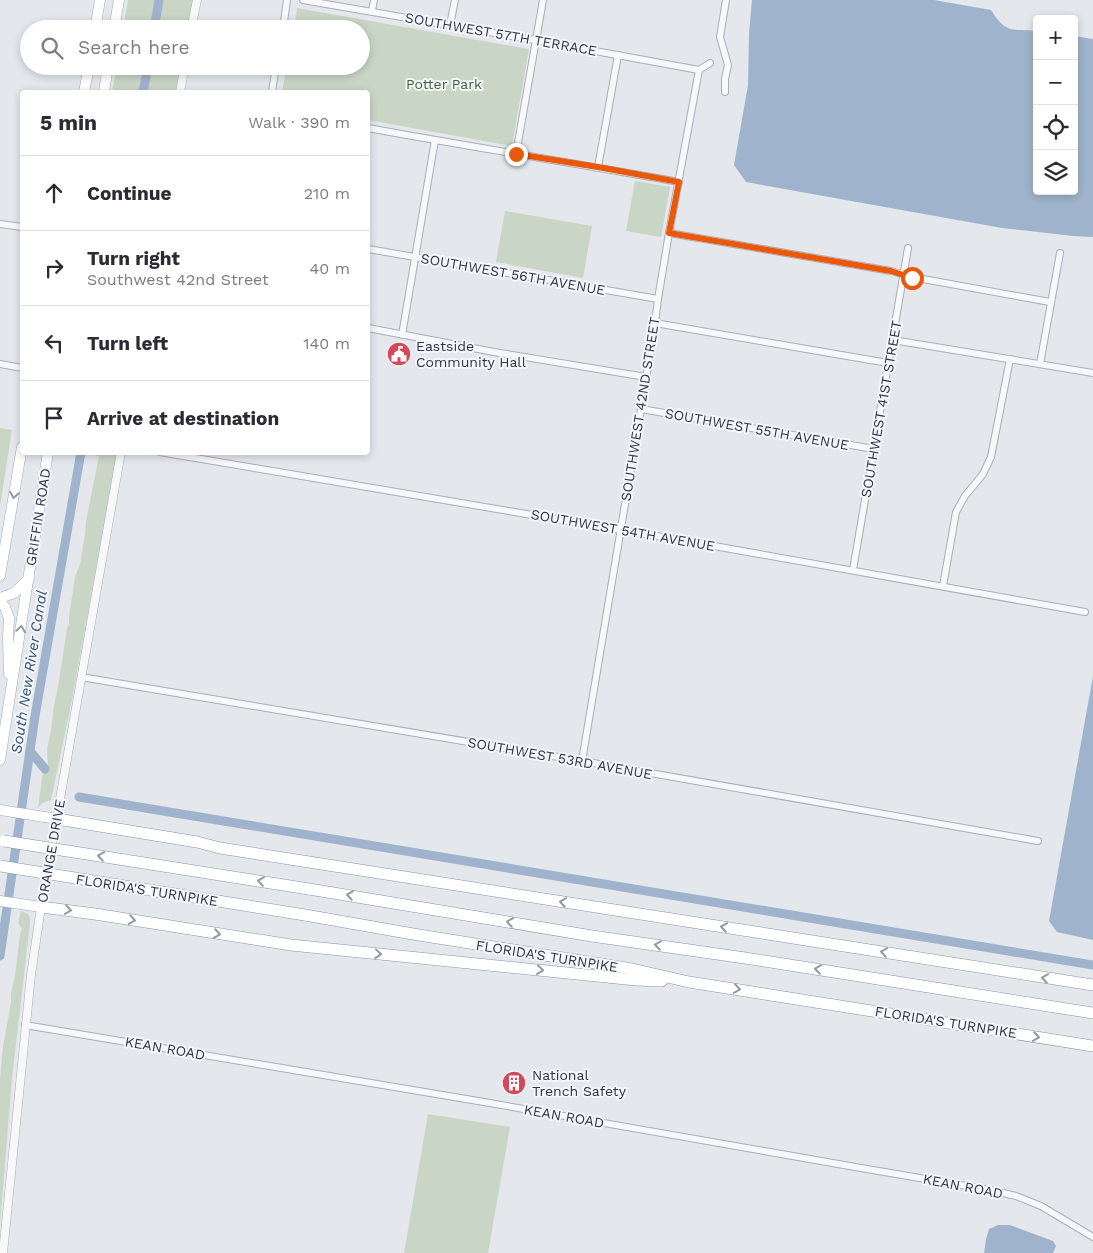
<!DOCTYPE html>
<html lang="en">
<head>
<meta charset="utf-8">
<style>
	:root { --surface:#fff; --page:#f2f2f3; --text:#2b2b33; --muted:#7c7c81; --line:#e1e1e2 }
	body { margin:0; font-family:"Work Sans",sans-serif; background:var(--page); color:var(--text) }
	.controls { position:absolute; right:15px; top:15px; display:grid; overflow:hidden; border-radius:5px; box-shadow:0 2px 8px #0003 }
	.controls button { width:45px; height:45px; display:grid; place-items:center; padding:0; border:0; border-bottom:1px solid var(--line); background:var(--surface); color:var(--text); font:25px sans-serif }
	.stop { position:absolute; width:15px; height:15px; margin:-11px; border:4px solid #ea580c; border-radius:50%; background:#fff }
	.stop.end { background:#ea580c; border-color:#fff; box-shadow:0 1px 5px #0008 }
	.list { margin:0; padding:0; list-style:none }
	h2 { display:flex; justify-content:space-between; align-items:center; height:65px; margin:0; padding:0 20px; font-size:21px }
	h2 small { font-size:16px; font-weight:400; color:var(--muted) }
	.list li { display:grid; grid-template-columns:32px 1fr auto; gap:15px; align-items:center; box-sizing:border-box; height:75px; padding:0 20px; border-top:1px solid var(--line) }
	.list b { display:block; font-size:19px; white-space:nowrap }
	.list p { margin:0; font-size:16px; white-space:nowrap; color:var(--muted) }
	.list em { font-size:16px; font-style:normal; color:var(--muted) }
	.icon { flex:none; width:28px; height:28px; fill:none; stroke:currentColor; stroke-width:2; stroke-linecap:round; stroke-linejoin:round }
	.map { position:relative; flex:none; width:1093px; height:1253px; overflow:hidden }
	.search { position:absolute; background:var(--surface); box-shadow:0 2px 8px #0003; left:20px; top:20px; width:350px; height:55px; display:flex; align-items:center; gap:12px; box-sizing:border-box; padding:0 18px; border-radius:28px; color:var(--muted); font-size:19px }
	.panel { position:absolute; background:var(--surface); box-shadow:0 2px 8px #0003; left:20px; top:90px; width:350px; height:365px; border-radius:5px }
	.map>svg:first-child { display:block }
	.green { fill:#c9d6c5 }
	.water { fill:#9fb4cc }
	.lines { fill:none; stroke-linecap:round; stroke-linejoin:round }
	.canal { stroke:#9fb4cc; stroke-width:9 }
	.minor-casing { stroke:#a9aeb7; stroke-width:8 }
	.tertiary-casing { stroke:#a9aeb7; stroke-width:9 }
	.primary-casing { stroke:#a3abb8; stroke-width:11 }
	.motorway-casing { stroke:#8b94a3; stroke-width:12 }
	.minor { stroke:#f7f8fa; stroke-width:6 }
	.tertiary { stroke:#f7f8fa; stroke-width:8 }
	.primary { stroke:#fff; stroke-width:10 }
	.motorway { stroke:#fff; stroke-width:11 }
	.motorway-bridge-casing { stroke:#8b94a3; stroke-width:12; stroke-linecap:butt }
	.motorway-bridge { stroke:#fff; stroke-width:11 }
	.oneway { stroke:#959aa2 }
	.route { stroke:#ea580c; stroke-width:6 }
	.labels { text-anchor:middle; dominant-baseline:central; stroke-width:4; stroke-linejoin:round; paint-order:stroke }
	.street-label { font-size:14px; fill:#2b3445; stroke:#f4f6f9 }
	.park-label { font-size:14px; fill:#3f6138; stroke:#f4f6f9 }
	.poi-label { font-size:14px; fill:#2b3445; stroke:#f4f6f9; text-anchor:start }
	.water-label { font-size:15px; font-style:italic; fill:#34527a; stroke:#f4f6f9 }
</style>
</head>
<body>
<div class="map">
<svg width="1093" height="1253" viewBox="0 0 1093 1253">
	<rect width="100%" height="100%" fill="#e4e7ec"/>
	<g class="green">
		<path d="M128,0h65l-5,29h-65z"/>
		<path d="M297,8l232,41 -17,97 -144,-26v-28h-86l5,-26h74v-37h-67z"/>
		<path d="M117,66h64l-4,26h-65z"/>
		<path d="M635,181l35,6 -9,50 -35,-6z"/>
		<path d="M505,211l87,15 -9,52 -87,-16z"/>
		<path d="M0,428l12,2 -12,76z"/>
		<path d="M81,453h36l-45,247 -21,100 -9,3 -4,5 5,-37 5,-4 -1,-18 4,-18 3,-26 4,-18 9,-58 2,-5v-7l6,-40 5,-13 5,-29 1,-14 13,-65z"/>
		<path d="M21,911l7,3 2,4v6l-18,154 -12,147v-146l3,-32 8,-45v-9l4,-17 5,-42 2,-5 -4,-6z"/>
		<path d="M428,1114l82,13 -22,126h-84z"/>
	</g>
	<g class="water">
		<path d="M752,0h182l57,10c16,25 20,18 46,21v160h37v-155l19,3v198l-20,-1 -71,-8 -256,-46 -12,-17 14,-80 1,-52z"/>
		<path d="M1093,676v264l-36,-8 -8,-11z"/>
		<path d="M998,1225h12l43,16 3,5 -3,7h-69l2,-14 3,-10z"/>
	</g>
	<g class="lines">
		<g class="canal">
			<path d="M154,29l5,-29"/>
			<path d="M143,92l5,-26"/>
			<path d="M30,751l15,18"/>
			<path d="M79,797l1014,168"/>
			<path d="M0,956l35,-240 46,-264"/>
		</g>
		<g class="minor-casing">
			<g id="minor">
				<path d="M303,0l232,40 164,30"/>
				<path d="M372,11l2,-11"/>
				<path d="M450,25l5,-25"/>
				<path d="M283,29l4,-29"/>
				<path d="M272,92l4,-26"/>
				<path d="M725,92v-13l3,-14 -8,-28 6,-37"/>
				<path d="M368,128c103,19 207,35 311,54"/>
				<path d="M516,154l27,-154"/>
				<path d="M598,167l20,-112"/>
				<path d="M0,224l22,3"/>
				<path d="M669,233l222,38 21,6 138,25"/>
				<path d="M368,249l290,50"/>
				<path d="M655,323l233,40"/>
				<path d="M368,328l126,24 152,25"/>
				<path d="M402,335l33,-195"/>
				<path d="M893,340l200,33"/>
				<path d="M0,364l22,4"/>
				<path d="M1040,364l20,-111"/>
				<path d="M641,409l233,40"/>
				<path d="M160,452l526,89 399,71"/>
				<path d="M853,570l55,-322"/>
				<path d="M943,586l13,-74 9,-16 18,-22 8,-17 19,-98"/>
				<path d="M81,677l501,84 456,80"/>
				<path d="M582,761l72,-430 4,-32 11,-66 30,-163 11,-7"/>
				<path d="M25,1025l459,77 377,66 129,22 26,6 25,10 52,31"/>
			</g>
		</g>
		<g class="tertiary-casing">
			<g id="tertiary">
				<path d="M191,29l6,-29"/>
				<path d="M180,92l5,-26"/>
				<path d="M3,1253l28,-278 10,-68 80,-455"/>
			</g>
		</g>
		<g class="primary-casing">
			<g id="primary">
				<path d="M95,29l5,-29"/>
				<path d="M114,29l5,-29"/>
				<path d="M84,92l5,-26"/>
				<path d="M104,92l4,-26"/>
				<path d="M0,576l22,-129"/>
				<path d="M0,598l14,-5 15,-14"/>
				<path d="M0,602l5,5 4,11 -1,20 1,36"/>
				<path d="M0,760l48,-308"/>
				<path d="M0,810l57,9"/>
				<path d="M0,901l41,6"/>
			</g>
		</g>
		<g class="motorway-casing">
			<g id="motorway">
				<path d="M57,819l140,23 23,6 108,17 765,120"/>
				<path d="M309,889l283,47 153,22 348,55"/>
				<path d="M41,907l54,7 196,31 345,35 26,1"/>
				<path d="M305,915l108,19 219,35 57,13 404,64"/>
			</g>
		</g>
		<use href="#minor" class="minor"/>
		<use href="#tertiary" class="tertiary"/>
		<use href="#primary" class="primary"/>
		<use href="#motorway" class="motorway"/>
		<g class="motorway-bridge-casing">
			<g id="motorway-bridge">
				<path d="M4,841l305,48"/>
				<path d="M0,866l305,49"/>
			</g>
		</g>
		<use href="#motorway-bridge" class="motorway-bridge"/>
	</g>
	<defs><path id="oneway-chevron" d="M-2-3.5L2.5 0L-2 3.5" fill="none" stroke-width="1.6" stroke-linecap="round" stroke-linejoin="round" transform="scale(1.25)"/></defs>
	<g class="oneway">
		<use href="#oneway-chevron" transform="translate(14 495) rotate(100)"/>
		<use href="#oneway-chevron" transform="translate(21 629) rotate(-81)"/>
		<use href="#oneway-chevron" transform="translate(101 856) rotate(-171)"/>
		<use href="#oneway-chevron" transform="translate(261 881) rotate(-171)"/>
		<use href="#oneway-chevron" transform="translate(350 895) rotate(-171)"/>
		<use href="#oneway-chevron" transform="translate(563 902) rotate(-171)"/>
		<use href="#oneway-chevron" transform="translate(68 910) rotate(8)"/>
		<use href="#oneway-chevron" transform="translate(132 920) rotate(9)"/>
		<use href="#oneway-chevron" transform="translate(510 922) rotate(-171)"/>
		<use href="#oneway-chevron" transform="translate(724 927) rotate(-171)"/>
		<use href="#oneway-chevron" transform="translate(217 934) rotate(9)"/>
		<use href="#oneway-chevron" transform="translate(658 945) rotate(-172)"/>
		<use href="#oneway-chevron" transform="translate(884 952) rotate(-171)"/>
		<use href="#oneway-chevron" transform="translate(378 954) rotate(6)"/>
		<use href="#oneway-chevron" transform="translate(818 969) rotate(-171)"/>
		<use href="#oneway-chevron" transform="translate(540 970) rotate(6)"/>
		<use href="#oneway-chevron" transform="translate(1045 978) rotate(-171)"/>
		<use href="#oneway-chevron" transform="translate(737 989) rotate(9)"/>
		<use href="#oneway-chevron" transform="translate(1036 1037) rotate(9)"/>
	</g>
	<g class="lines">
		<path class="route" d="M516,154l82,13 81,15 -10,51 222,38 21,7"/>
	</g>
	<defs>
		<g id="civic-disc" transform="scale(1.25)"><circle r="9.5" fill="#d1495b" stroke="#f4f6f9"/><path d="M-.6-6.5H3V-4.5H.6V-3L4-1V1h2V6H-6V1h2V-1L-.6-3ZM-1.2 2.5V6h2.4V2.5Z" fill="#fff"/></g>
		<g id="building-disc" transform="scale(1.25)"><circle r="9.5" fill="#d1495b" stroke="#f4f6f9"/><path d="M-4-6H4V6H1V3H-1V6H-4ZM-2.5-4.3h1.7v1.8h-1.7ZM.8-4.3h1.7v1.8H.8ZM-2.5-1h1.7V.8h-1.7ZM.8-1h1.7V.8H.8Z" fill="#fff"/></g>
	</defs>
	<g fill-rule="evenodd">
		<use href="#civic-disc" x="399" y="354"/>
		<use href="#building-disc" x="514" y="1083"/>
	</g>
	<g class="labels">
		<g class="street-label">
			<text transform="translate(501 34) rotate(10)">SOUTHWEST 57TH TERRACE</text>
			<text transform="translate(513 274) rotate(10)">SOUTHWEST 56TH AVENUE</text>
			<text transform="translate(640 409) rotate(-81)">SOUTHWEST 42ND STREET</text>
			<text transform="translate(881 409) rotate(-80)">SOUTHWEST 41ST STREET</text>
			<text transform="translate(757 429) rotate(10)">SOUTHWEST 55TH AVENUE</text>
			<text transform="translate(38 517) rotate(-81)">GRIFFIN ROAD</text>
			<text transform="translate(623 530) rotate(10)">SOUTHWEST 54TH AVENUE</text>
			<text transform="translate(560 758) rotate(10)">SOUTHWEST 53RD AVENUE</text>
			<text transform="translate(51 851) rotate(-80)">ORANGE DRIVE</text>
			<text transform="translate(147 890) rotate(9)">FLORIDA'S TURNPIKE</text>
			<text transform="translate(547 956) rotate(9)">FLORIDA'S TURNPIKE</text>
			<text transform="translate(946 1022) rotate(9)">FLORIDA'S TURNPIKE</text>
			<text transform="translate(165 1048) rotate(10)">KEAN ROAD</text>
			<text transform="translate(564 1116) rotate(10)">KEAN ROAD</text>
			<text transform="translate(963 1186) rotate(11)">KEAN ROAD</text>
		</g>
		<g class="park-label">
			<text x="444" y="84">Potter Park</text>
		</g>
		<g class="poi-label">
			<text x="416" y="346">Eastside<tspan x="416" dy="16">Community Hall</tspan></text>
			<text x="532" y="1075">National<tspan x="532" dy="16">Trench Safety</tspan></text>
		</g>
		<g class="water-label">
			<text transform="translate(29 672) rotate(-81)">South New River Canal</text>
		</g>
	</g>
</svg>
<div class="controls">
<button>+</button>
<button>−</button>
<button><svg class="icon" aria-label="locate" viewBox="0 0 24 24"><circle cx="12" cy="12" r="6"/><path d="M12 2v4M12 18v4M2 12h4M18 12h4"/></svg></button>
<button><svg class="icon" aria-label="layers" viewBox="0 0 24 24"><path d="M12 4l9 5-9 5-9-5zM3 14l9 5 9-5"/></svg></button>
</div>
<div class="stop" style="left:912px;top:278px"></div>
<div class="stop end" style="left:516px;top:154px"></div>
<div class="search"><svg class="icon" aria-label="search" viewBox="0 0 24 24"><circle cx="10" cy="10" r="6"/><path d="M15 15l6 6"/></svg>Search here</div>
<section class="panel">
<h2>5 min<small>Walk · 390 m</small></h2>
<ul class="list">
<li><svg class="icon" aria-label="ahead" viewBox="0 0 24 24"><path d="M12 20V5M6 11l6-6 6 6"/></svg><div><b>Continue</b></div><em>210 m</em></li>
<li><svg class="icon" aria-label="right" viewBox="0 0 24 24"><path d="M7 20v-9h11M14 6l5 5-5 5"/></svg><div><b>Turn right</b><p>Southwest 42nd Street</p></div><em>40 m</em></li>
<li><svg class="icon" aria-label="left" viewBox="0 0 24 24"><path d="M17 20v-9H6M10 6l-5 5 5 5"/></svg><div><b>Turn left</b></div><em>140 m</em></li>
<li><svg class="icon" aria-label="arrive" viewBox="0 0 24 24"><path d="M6 21V4h12l-3 4 3 4H6"/></svg><div><b>Arrive at destination</b></div></li>
</ul>
</section>
</div>
</body>
</html>
